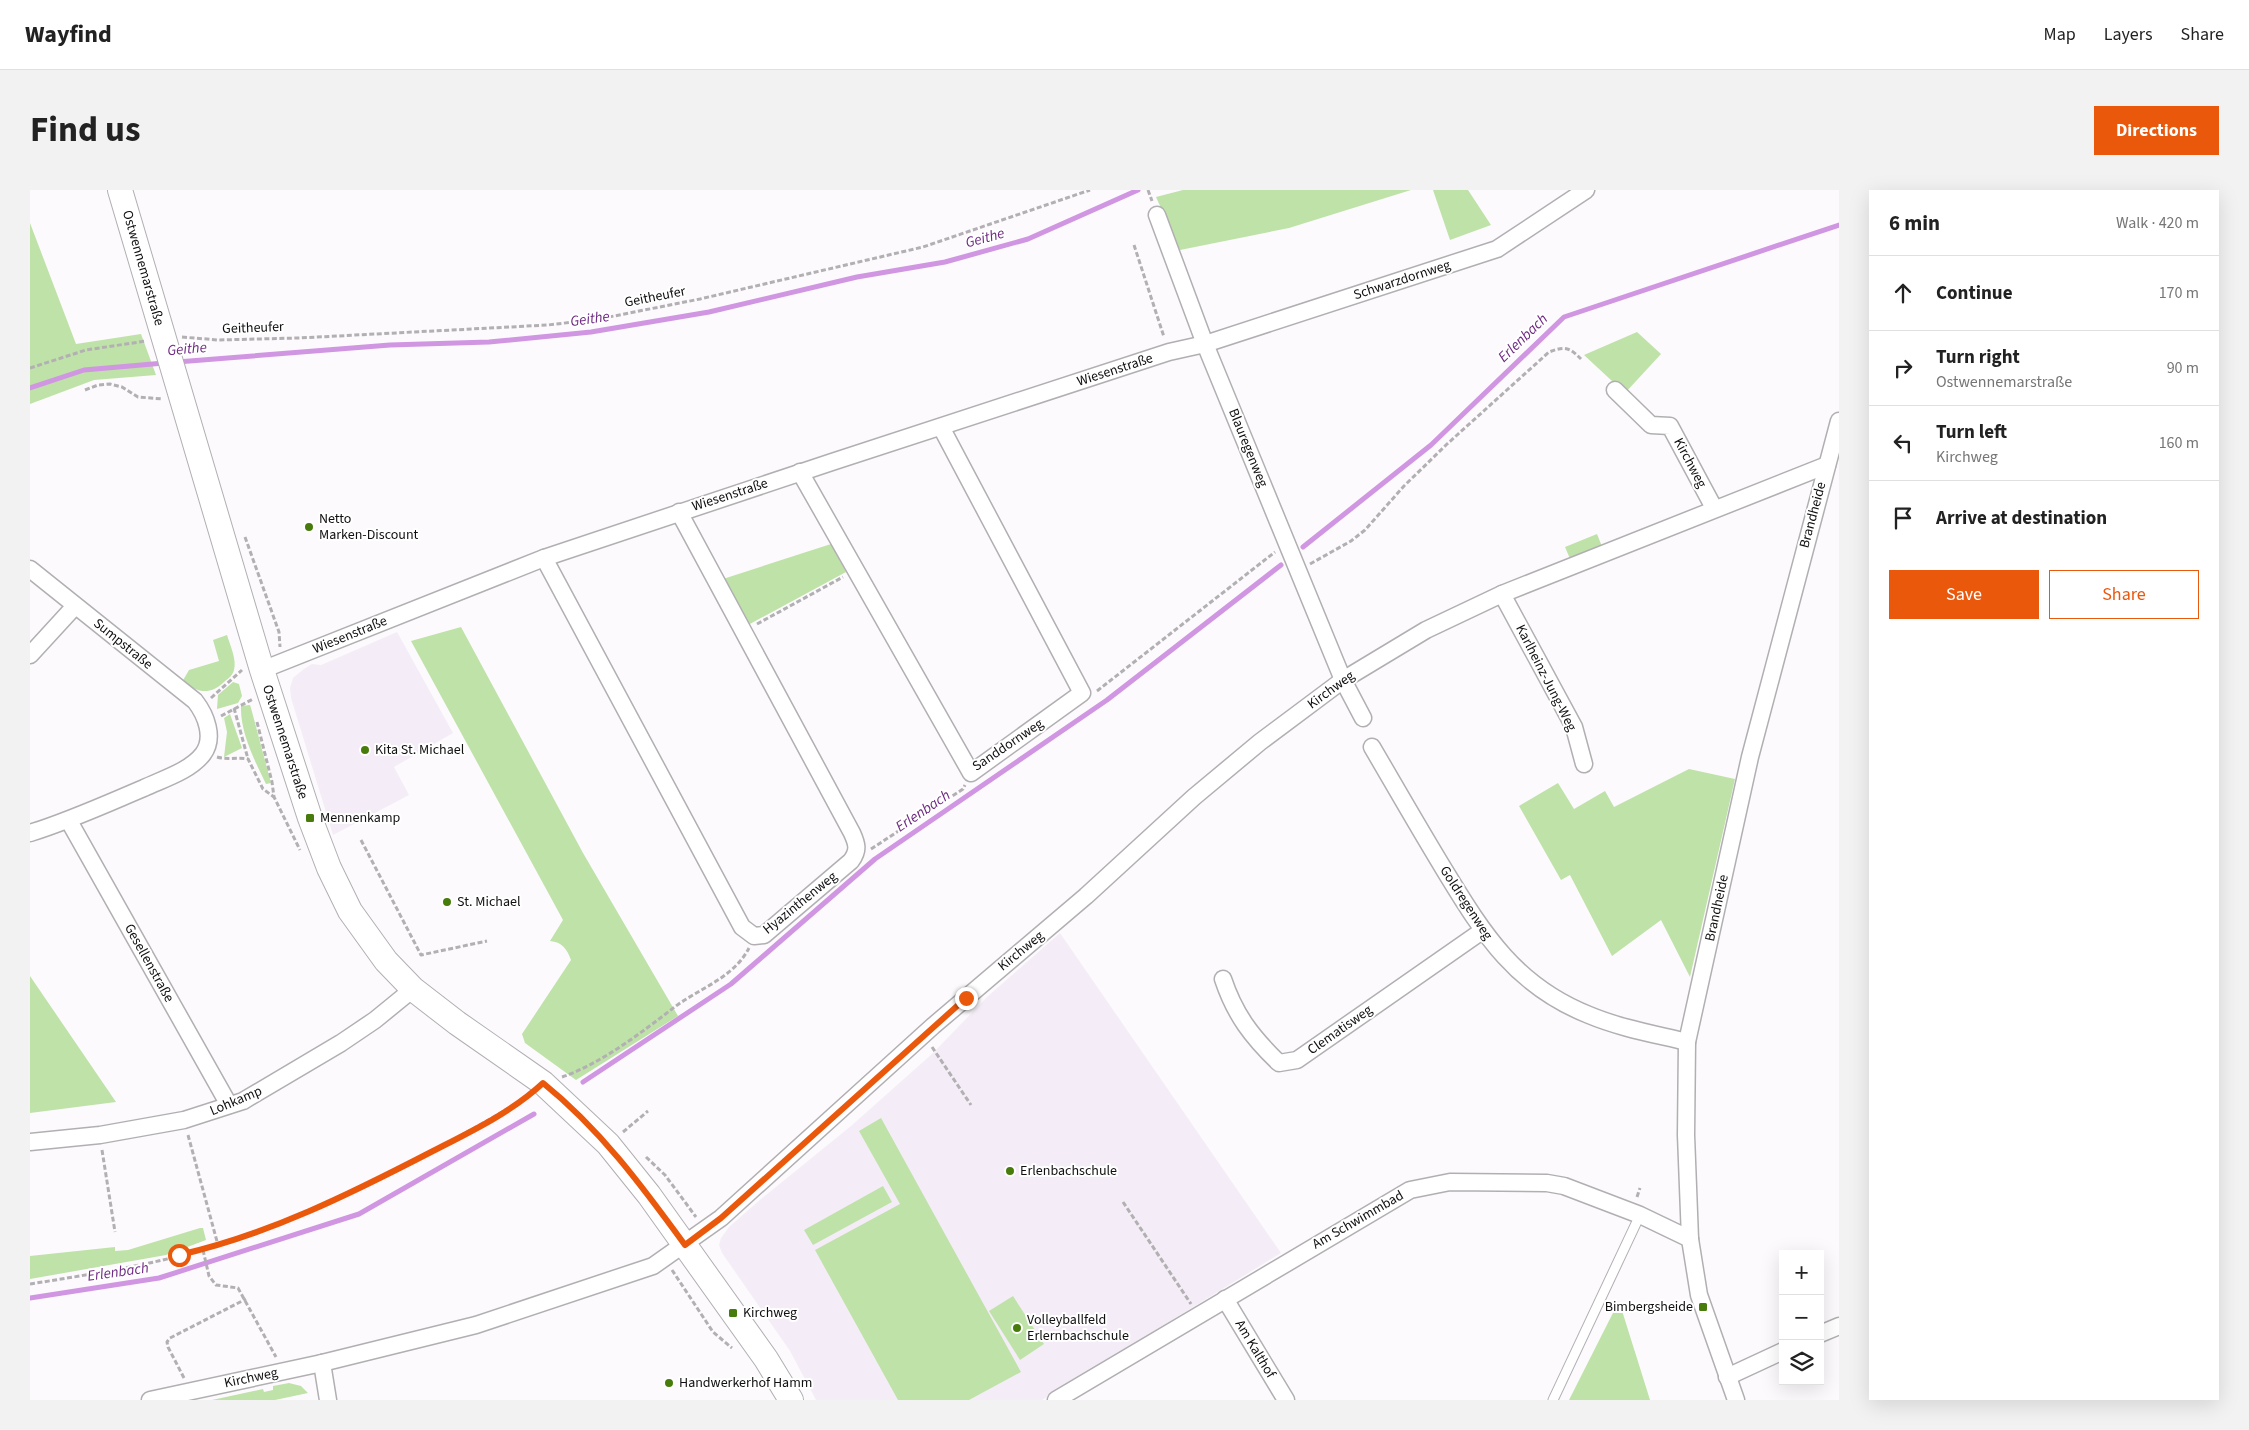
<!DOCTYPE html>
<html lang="en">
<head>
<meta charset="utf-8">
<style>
	:root { --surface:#fff; --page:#f2f2f2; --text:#222; --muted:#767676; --line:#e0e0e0; --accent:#ea580c }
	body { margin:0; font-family:"Source Sans 3",sans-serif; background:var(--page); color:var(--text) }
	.controls { position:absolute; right:15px; bottom:15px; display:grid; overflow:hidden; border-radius:0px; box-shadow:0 5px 20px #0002 }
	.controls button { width:45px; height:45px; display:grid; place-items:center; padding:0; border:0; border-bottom:1px solid var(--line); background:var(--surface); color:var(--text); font:25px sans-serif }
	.stop { position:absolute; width:15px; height:15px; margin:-11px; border:4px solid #ea580c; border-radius:50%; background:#fff }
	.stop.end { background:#ea580c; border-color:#fff; box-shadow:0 1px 5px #0008 }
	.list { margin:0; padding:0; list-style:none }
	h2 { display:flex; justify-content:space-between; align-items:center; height:65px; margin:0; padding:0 20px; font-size:21px }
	h2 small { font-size:16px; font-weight:400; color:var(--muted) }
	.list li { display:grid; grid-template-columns:32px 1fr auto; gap:15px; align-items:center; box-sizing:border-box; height:75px; padding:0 20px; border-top:1px solid var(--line) }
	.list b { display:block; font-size:19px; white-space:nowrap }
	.list p { margin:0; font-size:16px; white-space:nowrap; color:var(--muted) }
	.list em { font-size:16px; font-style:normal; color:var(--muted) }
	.actions { display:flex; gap:10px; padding:15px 20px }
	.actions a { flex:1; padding:11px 0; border:1px solid var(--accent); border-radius:0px; text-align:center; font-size:18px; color:var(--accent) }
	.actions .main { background:var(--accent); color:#fff }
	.icon { flex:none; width:28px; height:28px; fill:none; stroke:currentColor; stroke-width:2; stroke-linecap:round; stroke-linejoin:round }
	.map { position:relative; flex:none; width:1809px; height:1210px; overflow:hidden; border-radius:0px }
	header { display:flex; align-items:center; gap:30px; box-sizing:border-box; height:70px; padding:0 25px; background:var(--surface); border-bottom:1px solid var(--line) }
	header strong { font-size:24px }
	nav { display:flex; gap:28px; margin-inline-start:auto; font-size:18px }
	.intro { display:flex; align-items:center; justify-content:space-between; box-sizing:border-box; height:120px; padding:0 30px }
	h1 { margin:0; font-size:35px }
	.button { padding:12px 22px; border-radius:0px; background:var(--accent); color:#fff; font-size:18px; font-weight:700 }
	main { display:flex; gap:30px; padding:0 30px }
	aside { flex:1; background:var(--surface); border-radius:0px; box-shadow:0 5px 20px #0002 }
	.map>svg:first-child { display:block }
	.built { fill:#f4edf7 }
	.green { fill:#bfe2a8 }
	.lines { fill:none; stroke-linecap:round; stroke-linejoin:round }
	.stream { stroke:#d096e2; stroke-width:5 }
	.lane-casing { stroke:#b1afb2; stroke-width:11 }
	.street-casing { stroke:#b1afb2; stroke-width:19 }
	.secondary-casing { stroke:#b1afb2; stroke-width:26 }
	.path { stroke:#b2b0b2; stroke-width:3; stroke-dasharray:5 2.5; stroke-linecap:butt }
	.lane { stroke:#fff; stroke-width:9 }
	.street { stroke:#fff; stroke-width:16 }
	.secondary { stroke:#fff; stroke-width:24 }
	.route { stroke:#ea580c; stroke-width:6 }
	.poi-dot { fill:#477b0b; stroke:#fff; stroke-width:2 }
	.labels { text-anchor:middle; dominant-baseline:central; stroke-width:4; stroke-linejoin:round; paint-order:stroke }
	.street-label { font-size:14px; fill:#111011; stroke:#fff }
	.poi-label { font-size:14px; fill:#111011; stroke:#fff; text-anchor:start }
	.water-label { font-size:15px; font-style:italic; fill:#6f2983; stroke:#fff }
</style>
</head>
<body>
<header>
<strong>Wayfind</strong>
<nav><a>Map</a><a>Layers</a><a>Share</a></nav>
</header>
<div class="intro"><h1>Find us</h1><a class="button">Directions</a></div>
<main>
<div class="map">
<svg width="1809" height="1210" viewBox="0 0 1809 1210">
	<rect width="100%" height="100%" fill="#fcfafd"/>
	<g class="built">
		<path d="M367,442l56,101 -59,34 15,28 -76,40 -42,-137 -1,-10 3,-10 11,-9 8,-5 9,1z"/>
		<path d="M1030,743l221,320 -239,147h-226l-26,-49 -68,-98 -3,-8 2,-7 8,-11 32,-28 90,-73 82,-73 54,-56z"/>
	</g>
	<g class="green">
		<path d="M1153,0h228l-122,38 -109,22 -24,-53z"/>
		<path d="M1403,0h35l23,35 -41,15z"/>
		<path d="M0,33l46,121 65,-10 15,41 -62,5 -64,24z"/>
		<path d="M1607,142l24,22 -36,39 -41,-38z"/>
		<path d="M1567,344l6,15 -32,12 -6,-14z"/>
		<path d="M801,354l15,28 -98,53 -25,-46z"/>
		<path d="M431,437l122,226 95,163 -102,64 -51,-37 -3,-9 49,-74c-4,-11 -9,-18 -21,-19l13,-21 -152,-279z"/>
		<path d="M197,445c3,10 10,25 7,35 -1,5 -6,9 -10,12 -15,14 -26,10 -42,0l7,-12 30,-9 -6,-21z"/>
		<path d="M203,492l6,2 3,12 -4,7 -21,6 1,-14z"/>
		<path d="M220,515l1,3 20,75 -5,1c-11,-23 -26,-51 -25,-78z"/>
		<path d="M200,524l12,34 -18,9 3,-25 -3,-14z"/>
		<path d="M1659,579l46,10 -45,198 -29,-57 -49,36 -42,-81 -9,5 -42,-74 39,-23 16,26 31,-18 9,16z"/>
		<path d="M0,786l86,126 -86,11z"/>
		<path d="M851,928l140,254 -52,28h-71l-83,-150 85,-46 -41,-73z"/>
		<path d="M853,996l9,16 -79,43 -9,-15z"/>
		<path d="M170,1038h3l3,12 -40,15 -136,24v-23l85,-9v4l13,-1z"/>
		<path d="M983,1106l31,48 -24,16 -31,-49z"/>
		<path d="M1589,1111l31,99h-81z"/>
		<path d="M259,1193l12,3 7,7 -33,7h-63l51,-11 1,3 9,-2v-4z"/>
	</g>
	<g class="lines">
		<g class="stream">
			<path d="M147,172l213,-17 99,-3 102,-10 118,-20 148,-35 88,-15 83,-23 110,-49"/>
			<path d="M0,198l54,-18 80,-7"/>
			<path d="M1273,357l128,-102 133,-128 275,-92"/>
			<path d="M553,892l148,-98 144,-125 232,-159 174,-135"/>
			<path d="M0,1108l129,-20 200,-64 175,-100"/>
		</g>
		<g class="lane-casing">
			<path id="lane" d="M1523,1210l87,-185"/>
		</g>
		<g class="street-casing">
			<g id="street">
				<path d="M1127,25l48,129 138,336 20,38"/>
				<path d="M1585,200l36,35 19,1 44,82"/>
				<path d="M770,282l171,301 111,-80 -141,-266"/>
				<path d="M514,368l198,369 12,9 10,-1 87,-74c8,-11 6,-17 1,-28l-173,-321"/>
				<path d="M0,379l165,132c11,14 20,37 8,53 -13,17 -40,25 -59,34 -38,16 -75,33 -114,45"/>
				<path d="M1472,404l72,133 10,37"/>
				<path d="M0,465l45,-49"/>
				<path d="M232,480l282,-112 288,-96 337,-110 36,-8 292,-95 89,-59"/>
				<path d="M1342,557c24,41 48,83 73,124 39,64 71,115 144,144 31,13 65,19 98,27"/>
				<path d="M39,631l160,284"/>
				<path d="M1193,789c12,36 29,58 56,84l18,-3 185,-129"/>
				<path d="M0,952l70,-7 84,-15 59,-19 98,-58 34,-23 38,-31"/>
				<path d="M1195,1109l61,101"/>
				<path d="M1790,1144l19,-8"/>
				<path d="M292,1173l6,37"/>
				<path d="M1697,1187l56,-26"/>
				<path d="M120,1210l172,-37 154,-38 177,-59 68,-48 212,-192 153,-130 108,-99 66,-55 83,-62 83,-50 76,-36 325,-129"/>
				<path d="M1026,1210l354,-210 40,-8 97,1 17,3 76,29 50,24"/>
				<path d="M1706,1210l-37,-105 -9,-56 -4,-104 1,-93 63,-285 89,-336"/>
			</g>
		</g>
		<g class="secondary-casing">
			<path id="secondary" d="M90,0l142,480 48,148 19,50 21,43 36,50 27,28 44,34 86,60 65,61 41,51 117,164 25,41"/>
		</g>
		<g class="path">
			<path d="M1118,0l4,11"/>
			<path d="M1104,55l30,92"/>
			<path d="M152,147l36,3 81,-2 249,-13 51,-6 101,-20 223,-52 167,-57"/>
			<path d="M0,178l56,-18 60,-9"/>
			<path d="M55,200l13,-5 12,-1 12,3 16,10 25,2"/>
			<path d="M215,347l34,95 1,15"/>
			<path d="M1280,374l41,-23 14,-11 39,-44 42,-41 103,-93c16,-6 20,-5 32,7"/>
			<path d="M727,434l86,-47"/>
			<path d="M1067,501l178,-139"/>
			<path d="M181,508l31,-28"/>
			<path d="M204,518l14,51"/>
			<path d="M191,526l32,-17"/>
			<path d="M227,532l15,60 2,15 26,53"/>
			<path d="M187,567c10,3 20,0 31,2l15,30 11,8"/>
			<path d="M331,650l60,115 66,-14"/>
			<path d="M841,659l92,-60 2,-4"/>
			<path d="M902,857l39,58"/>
			<path d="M532,887c38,-13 79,-44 110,-68 25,-20 61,-30 77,-61"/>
			<path d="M593,942l25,-21"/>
			<path d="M158,945l30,110"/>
			<path d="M72,960l13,82"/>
			<path d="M616,967l19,18 31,42"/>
			<path d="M1607,1007l3,-9"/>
			<path d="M1093,1012l68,102"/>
			<path d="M173,1060l6,26 7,9 22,3 38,69"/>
			<path d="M642,1080l41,62 19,16"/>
			<path d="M0,1094c63,-10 128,-20 189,-39 107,-34 215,-92 310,-149"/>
			<path d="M154,1188l-16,-31 -1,-5 3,-4 76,-39"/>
		</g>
		<use href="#lane" class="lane"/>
		<use href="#street" class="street"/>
		<use href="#secondary" class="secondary"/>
	</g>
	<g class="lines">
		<path class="route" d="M149,1065c89,-20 173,-62 254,-104 37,-19 79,-39 110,-68 57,46 99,103 142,162l36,-27 245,-220"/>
	</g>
	<g class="poi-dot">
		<circle cx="279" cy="337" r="5"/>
		<circle cx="335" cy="560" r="5"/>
		<rect x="275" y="623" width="10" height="10" rx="2.5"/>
		<circle cx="417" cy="712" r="5"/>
		<circle cx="980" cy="981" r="5"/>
		<rect x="1668" y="1112" width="10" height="10" rx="2.5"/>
		<rect x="698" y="1118" width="10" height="10" rx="2.5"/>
		<circle cx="987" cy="1138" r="5"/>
		<circle cx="639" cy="1193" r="5"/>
	</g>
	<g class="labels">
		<g class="street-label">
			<text transform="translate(113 78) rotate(74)">Ostwennemarstraße</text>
			<text transform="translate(1372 90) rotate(-18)">Schwarzdornweg</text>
			<text transform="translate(625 107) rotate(-11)">Geitheufer</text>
			<text transform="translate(223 138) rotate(-2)">Geitheufer</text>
			<text transform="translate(1085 180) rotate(-18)">Wiesenstraße</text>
			<text transform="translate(1218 258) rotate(68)">Blauregenweg</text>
			<text transform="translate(1660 273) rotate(62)">Kirchweg</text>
			<text transform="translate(700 305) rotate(-18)">Wiesenstraße</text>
			<text transform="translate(1783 325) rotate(-75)">Brandheide</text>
			<text transform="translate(320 445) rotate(-22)">Wiesenstraße</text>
			<text transform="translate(93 454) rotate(39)">Sumpstraße</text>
			<text transform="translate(1516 488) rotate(63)">Karlheinz-Jung-Weg</text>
			<text transform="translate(1301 500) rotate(-36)">Kirchweg</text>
			<text transform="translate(255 552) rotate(72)">Ostwennemarstraße</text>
			<text transform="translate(978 555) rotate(-34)">Sanddornweg</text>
			<text transform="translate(770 713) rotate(-39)">Hyazinthenweg</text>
			<text transform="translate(1436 713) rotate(57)">Goldregenweg</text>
			<text transform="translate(1687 718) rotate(-78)">Brandheide</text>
			<text transform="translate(991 761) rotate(-39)">Kirchweg</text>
			<text transform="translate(119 773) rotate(61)">Gesellenstraße</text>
			<text transform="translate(1310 840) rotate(-35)">Clematisweg</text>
			<text transform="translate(206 911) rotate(-23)">Lohkamp</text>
			<text transform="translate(1328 1030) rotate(-30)">Am Schwimmbad</text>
			<text transform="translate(1225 1159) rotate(59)">Am Kalthof</text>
			<text transform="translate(221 1188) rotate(-12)">Kirchweg</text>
		</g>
		<g class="poi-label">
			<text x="289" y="329">Netto<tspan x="289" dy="16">Marken-Discount</tspan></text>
			<text x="345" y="560">Kita St. Michael</text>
			<text x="290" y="628">Mennenkamp</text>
			<text x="427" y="712">St. Michael</text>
			<text x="990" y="981">Erlenbachschule</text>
			<text x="1663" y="1117" text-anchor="end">Bimbergsheide</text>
			<text x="713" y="1123">Kirchweg</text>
			<text x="997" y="1130">Volleyballfeld<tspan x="997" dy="16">Erlernbachschule</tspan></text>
			<text x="649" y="1193">Handwerkerhof Hamm</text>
		</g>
		<g class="water-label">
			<text transform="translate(955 48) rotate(-15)">Geithe</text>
			<text transform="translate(560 129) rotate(-8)">Geithe</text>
			<text transform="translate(1493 148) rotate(-44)">Erlenbach</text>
			<text transform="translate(157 159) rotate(-5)">Geithe</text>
			<text transform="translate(893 621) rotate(-34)">Erlenbach</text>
			<text transform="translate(88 1082) rotate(-8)">Erlenbach</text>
		</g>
	</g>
</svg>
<div class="controls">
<button>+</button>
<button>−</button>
<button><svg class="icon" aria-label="layers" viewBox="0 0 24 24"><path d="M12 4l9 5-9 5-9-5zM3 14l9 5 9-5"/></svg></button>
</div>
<div class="stop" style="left:149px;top:1065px"></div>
<div class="stop end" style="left:936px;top:808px"></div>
</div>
<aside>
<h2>6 min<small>Walk · 420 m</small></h2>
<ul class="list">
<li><svg class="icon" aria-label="ahead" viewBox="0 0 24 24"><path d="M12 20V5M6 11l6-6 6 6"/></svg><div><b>Continue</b></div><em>170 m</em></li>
<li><svg class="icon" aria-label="right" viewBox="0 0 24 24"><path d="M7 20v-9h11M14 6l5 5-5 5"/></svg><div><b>Turn right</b><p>Ostwennemarstraße</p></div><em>90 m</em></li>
<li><svg class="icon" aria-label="left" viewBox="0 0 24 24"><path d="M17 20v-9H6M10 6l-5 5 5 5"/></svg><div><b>Turn left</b><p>Kirchweg</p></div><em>160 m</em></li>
<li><svg class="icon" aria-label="arrive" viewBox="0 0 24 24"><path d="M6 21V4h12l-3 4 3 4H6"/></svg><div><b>Arrive at destination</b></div></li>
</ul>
<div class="actions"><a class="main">Save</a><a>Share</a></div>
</aside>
</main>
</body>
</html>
